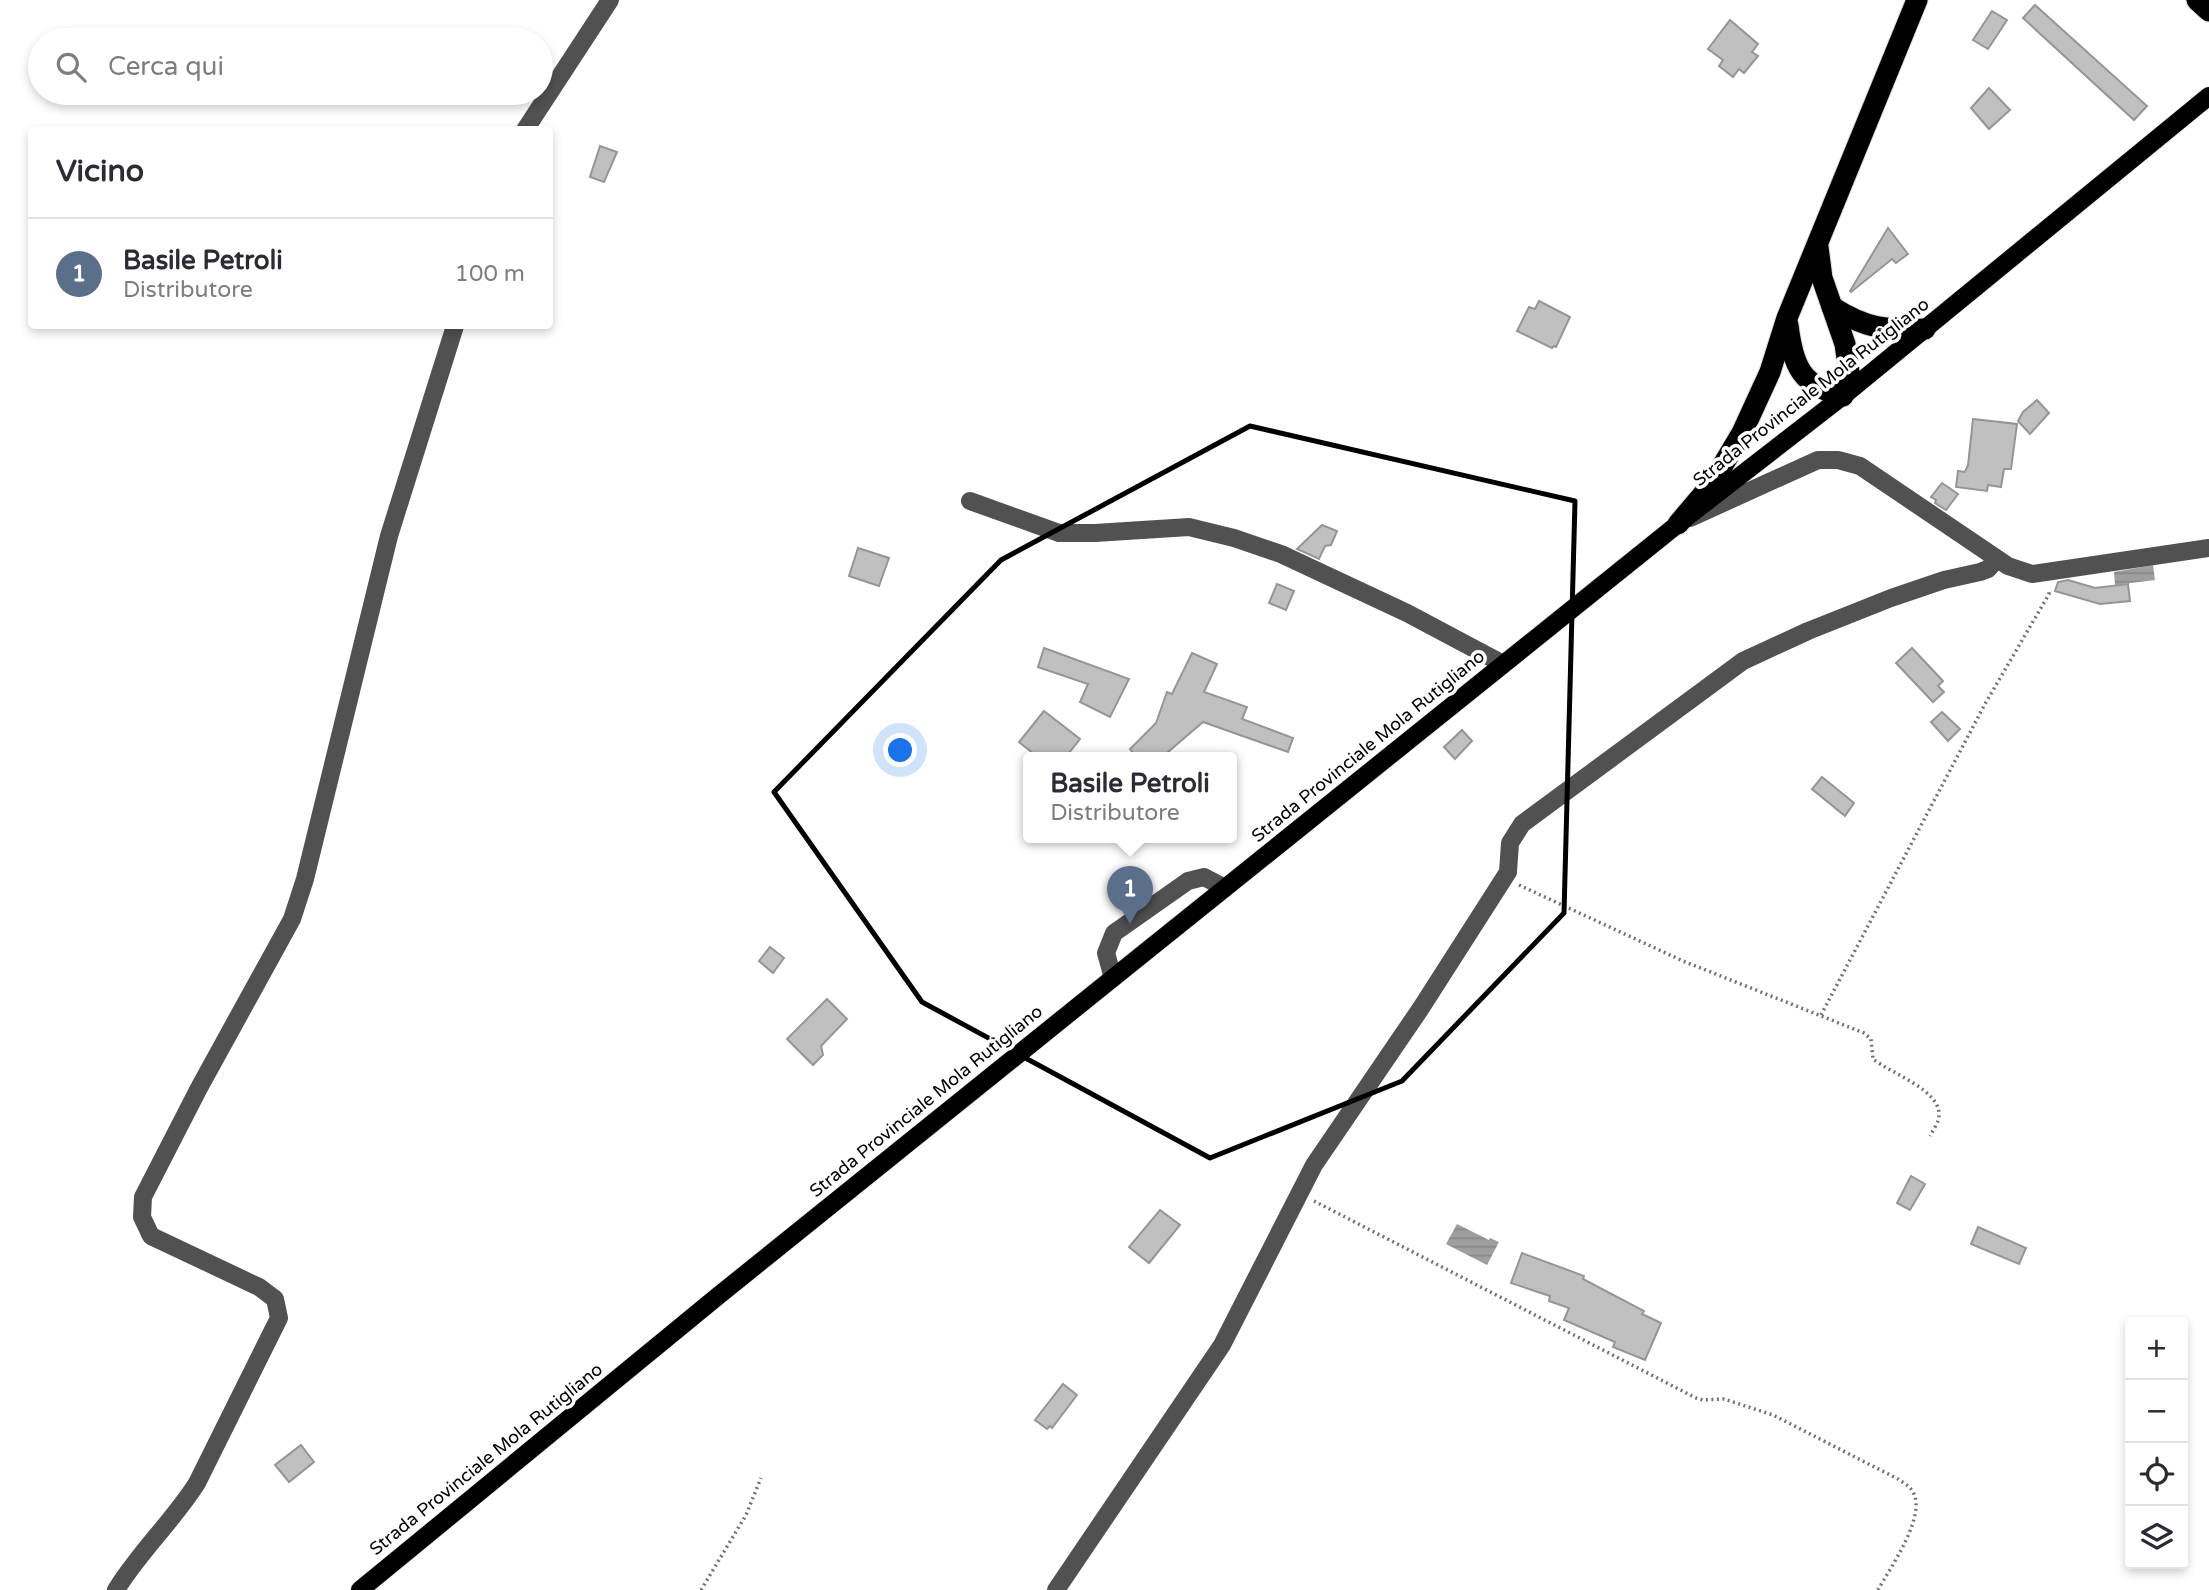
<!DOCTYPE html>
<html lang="it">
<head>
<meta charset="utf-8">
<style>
	:root { --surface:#fff; --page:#f2f2f3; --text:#2b2b33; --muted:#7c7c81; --line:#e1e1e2; --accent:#d93025 }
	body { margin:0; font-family:"Varela Round",sans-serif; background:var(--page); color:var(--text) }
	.controls { position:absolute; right:21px; bottom:21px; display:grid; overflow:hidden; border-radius:7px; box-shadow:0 4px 10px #0003 }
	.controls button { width:63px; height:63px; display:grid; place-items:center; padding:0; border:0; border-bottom:2px solid var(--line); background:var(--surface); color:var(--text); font:35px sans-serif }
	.you { position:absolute; left:901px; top:751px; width:24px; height:24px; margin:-18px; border:5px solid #fff; border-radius:50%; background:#1a73e8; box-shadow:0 0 0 10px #1a73e833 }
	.badge { display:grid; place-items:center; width:46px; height:46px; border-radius:50%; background:var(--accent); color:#fff; font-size:23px; font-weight:700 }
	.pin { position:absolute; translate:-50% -58px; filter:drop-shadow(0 2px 4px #0008) }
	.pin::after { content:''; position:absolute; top:37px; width:24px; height:21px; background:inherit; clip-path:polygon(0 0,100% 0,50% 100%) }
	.popup { position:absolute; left:1023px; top:752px; width:214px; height:91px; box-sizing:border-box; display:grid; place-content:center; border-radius:7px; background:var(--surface); filter:drop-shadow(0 2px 5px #0005); font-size:23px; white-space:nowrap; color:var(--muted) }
	.popup b { font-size:26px; color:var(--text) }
	.popup::after { content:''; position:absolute; left:50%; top:100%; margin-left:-14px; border:14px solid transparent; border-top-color:var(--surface) }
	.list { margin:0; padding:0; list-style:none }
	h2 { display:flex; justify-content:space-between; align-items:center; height:91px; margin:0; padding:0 28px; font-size:30px }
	h2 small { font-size:23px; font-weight:400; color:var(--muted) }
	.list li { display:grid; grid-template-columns:46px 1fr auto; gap:21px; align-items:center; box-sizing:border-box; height:112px; padding:0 28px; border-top:2px solid var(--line) }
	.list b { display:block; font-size:26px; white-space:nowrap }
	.list p { margin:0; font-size:23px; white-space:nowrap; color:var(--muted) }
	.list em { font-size:23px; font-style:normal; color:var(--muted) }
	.icon { flex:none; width:38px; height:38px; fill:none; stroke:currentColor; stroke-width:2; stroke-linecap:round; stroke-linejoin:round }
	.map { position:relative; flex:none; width:2209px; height:1590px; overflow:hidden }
	.search { position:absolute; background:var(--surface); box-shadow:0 4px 10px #0003; left:28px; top:28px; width:525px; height:77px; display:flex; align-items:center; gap:18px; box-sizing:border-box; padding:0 24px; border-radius:38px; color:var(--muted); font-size:26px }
	.panel { position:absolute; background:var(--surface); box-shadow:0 4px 10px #0003; left:28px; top:126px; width:525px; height:203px; border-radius:7px }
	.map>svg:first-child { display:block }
	.water { fill:url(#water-rules) }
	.building { fill:#c0c0c0; stroke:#959595; stroke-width:2 }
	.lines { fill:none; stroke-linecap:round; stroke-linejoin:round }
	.major-casing { stroke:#dbdbdb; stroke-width:19 }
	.highway-casing { stroke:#dbdbdb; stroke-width:23 }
	.path { stroke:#737373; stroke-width:3.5; stroke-dasharray:2 3.5; stroke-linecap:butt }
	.minor { stroke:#515151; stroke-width:18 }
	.major { stroke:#000; stroke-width:18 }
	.highway { stroke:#000; stroke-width:21 }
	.marked { fill:none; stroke:#000; stroke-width:5; stroke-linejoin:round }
	.labels { text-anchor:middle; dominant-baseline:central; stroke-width:7; stroke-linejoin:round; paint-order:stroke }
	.street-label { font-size:18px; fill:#000; stroke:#fff }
</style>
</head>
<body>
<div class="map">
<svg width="2209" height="1590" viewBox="0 0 2209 1590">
	<defs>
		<pattern id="water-rules" width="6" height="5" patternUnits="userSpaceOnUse" patternTransform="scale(1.75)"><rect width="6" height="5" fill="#9f9f9f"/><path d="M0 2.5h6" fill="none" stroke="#878787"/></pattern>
	</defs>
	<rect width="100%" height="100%" fill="#fff"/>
	<g class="water">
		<path d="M2153,565l2,15 -40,5 -1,-13z"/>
		<path d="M1457,1224l32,16 1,-2 9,4 -12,23 -41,-21z"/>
	</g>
	<g class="building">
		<path d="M2035,5l112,101 -13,14 -111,-102z"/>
		<path d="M1992,11l15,9 -19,29 -15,-9z"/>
		<path d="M1730,20l28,24 -6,8 6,4 -14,17 -5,-4 -6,8 -14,-11 4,-6 -15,-11z"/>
		<path d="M1989,88l21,22 -21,19 -18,-21z"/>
		<path d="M600,146l17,6 -13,30 -14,-5z"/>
		<path d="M1888,228l20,26 -12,9 -4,-4 -41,33 -1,-1z"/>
		<path d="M1539,301l31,16 -14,30 -2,-1 -2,2 -35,-17 12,-24 6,2z"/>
		<path d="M2037,400l12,13 -19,21 -12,-13 5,-9z"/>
		<path d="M1973,419l44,5 -6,45h-7l-3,18 -13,-2 -1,6 -31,-4 2,-16 7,1 3,-7z"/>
		<path d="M1942,483l16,11 -12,16 -11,-7 1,-3 -5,-3z"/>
		<path d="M1322,525l15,6 -6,14 -6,1 -6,13 -22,-10z"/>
		<path d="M858,548l31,10 -10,28 -30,-10z"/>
		<path d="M2068,580l27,8 33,-4 2,17 -30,3 -45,-13 3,-9z"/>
		<path d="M1277,584l17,7 -8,19 -17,-7z"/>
		<path d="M1044,648l85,31 -19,38 -30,-15 8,-18 -50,-17z"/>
		<path d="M1912,648l31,33 -5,5 6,6 -11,10 -37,-39z"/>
		<path d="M1192,653l25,11 -13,28 43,15 -5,12 51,19 -5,14 -85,-30 -42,36h-24l-7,-9 26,-26 11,-31 5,2z"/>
		<path d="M1044,711l36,28 -15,19h-26l-20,-16z"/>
		<path d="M1942,712l18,17 -12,12 -17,-19z"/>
		<path d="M1462,730l10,11 -17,18 -11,-12z"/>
		<path d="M1822,777l32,26 -9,13 -33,-27z"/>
		<path d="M770,947l14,11 -11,15 -14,-12z"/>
		<path d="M827,999l20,20 -26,27 2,9 -10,10 -26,-26z"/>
		<path d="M1911,1176l14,8 -15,26 -13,-7z"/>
		<path d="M1160,1210l20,15 -31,38 -20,-16z"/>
		<path d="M1978,1227l48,21 -7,16 -48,-20z"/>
		<path d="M1522,1253l62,23 -1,3 61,32 -2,3 19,9 -16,37 -32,-13 2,-5 -51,-22 5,-12 -20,-7 1,-5 -39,-13z"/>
		<path d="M1063,1384l14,11 -25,33 -2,-2 -3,3 -12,-9z"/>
		<path d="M301,1445l13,17 -25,20 -14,-17z"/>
	</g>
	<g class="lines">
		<g class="major-casing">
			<path id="major" d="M360,1590l358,-294 395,-318 565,-454 165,-128 366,-300"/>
		</g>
		<g class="highway-casing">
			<g id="highway">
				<path d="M2197,0l12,11"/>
				<path d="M1832,307c35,22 52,23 93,22"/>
				<path d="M1788,325c5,41 13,61 55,71l6,-24 -4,-28 -23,-66 -4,-31"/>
				<path d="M1678,524l33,-39 31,-52 28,-61 17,-54 130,-318"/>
			</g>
		</g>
		<g class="path">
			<path d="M1519,885l164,76 181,72 7,6 2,20c19,15 68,31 66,57 0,6 -6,14 -9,20"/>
			<path d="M1821,1015l164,-311 64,-110v-5"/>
			<path d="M1314,1201l382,197 7,2 21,-1 49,16 125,64c4,3 10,6 13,10 19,23 -21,79 -33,101"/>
			<path d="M701,1590l45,-75 15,-37"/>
		</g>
		<g class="minor">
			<path d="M525,130l85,-130"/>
			<path d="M970,501l89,32h36l94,-6 45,11 47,16 126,59 96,51"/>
			<path d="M1690,518l128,-58h20l22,6 148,100 24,8 177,-26"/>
			<path d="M1113,978l-7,-25 8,-20 74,-52 16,-4 21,11"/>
			<path d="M116,1590c24,-39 57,-69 81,-107l82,-165 -4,-19 -16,-12 -108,-51 -9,-19 1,-20 56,-109 93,-169 13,-40 84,-343 66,-210"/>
			<path d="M1056,1590l166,-245 92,-180 107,-157 87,-136 2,-29 12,-19 221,-163 65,-30 83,-33 53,-18 36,-8 8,-3 9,-10"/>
		</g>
		<use href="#major" class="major"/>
		<use href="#highway" class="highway"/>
	</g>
	<path class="marked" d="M1250,426l325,75 -11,412 -162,168 -192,77 -288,-156 -148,-210 227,-232z"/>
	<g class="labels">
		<g class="street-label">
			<text transform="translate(1811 392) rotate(-38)">Strada Provinciale Mola Rutigliano</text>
			<text transform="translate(1368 746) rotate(-39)">Strada Provinciale Mola Rutigliano</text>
			<text transform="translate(926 1101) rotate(-39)">Strada Provinciale Mola Rutigliano</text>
			<text transform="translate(486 1459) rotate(-39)">Strada Provinciale Mola Rutigliano</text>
		</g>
	</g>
</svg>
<div class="controls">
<button>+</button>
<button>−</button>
<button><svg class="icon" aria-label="locate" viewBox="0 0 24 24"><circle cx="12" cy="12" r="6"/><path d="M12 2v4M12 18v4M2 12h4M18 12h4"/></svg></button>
<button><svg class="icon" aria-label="layers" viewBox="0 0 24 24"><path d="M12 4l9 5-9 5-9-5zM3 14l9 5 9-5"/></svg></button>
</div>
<div class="you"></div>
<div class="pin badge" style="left:1130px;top:924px;background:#5c6f8a">1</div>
<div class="popup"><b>Basile Petroli</b>Distributore</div>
<div class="search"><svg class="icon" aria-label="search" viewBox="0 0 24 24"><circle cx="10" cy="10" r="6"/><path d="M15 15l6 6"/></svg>Cerca qui</div>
<section class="panel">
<h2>Vicino<small></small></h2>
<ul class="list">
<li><span class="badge" style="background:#5c6f8a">1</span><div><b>Basile Petroli</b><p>Distributore</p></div><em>100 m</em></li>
</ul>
</section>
</div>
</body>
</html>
